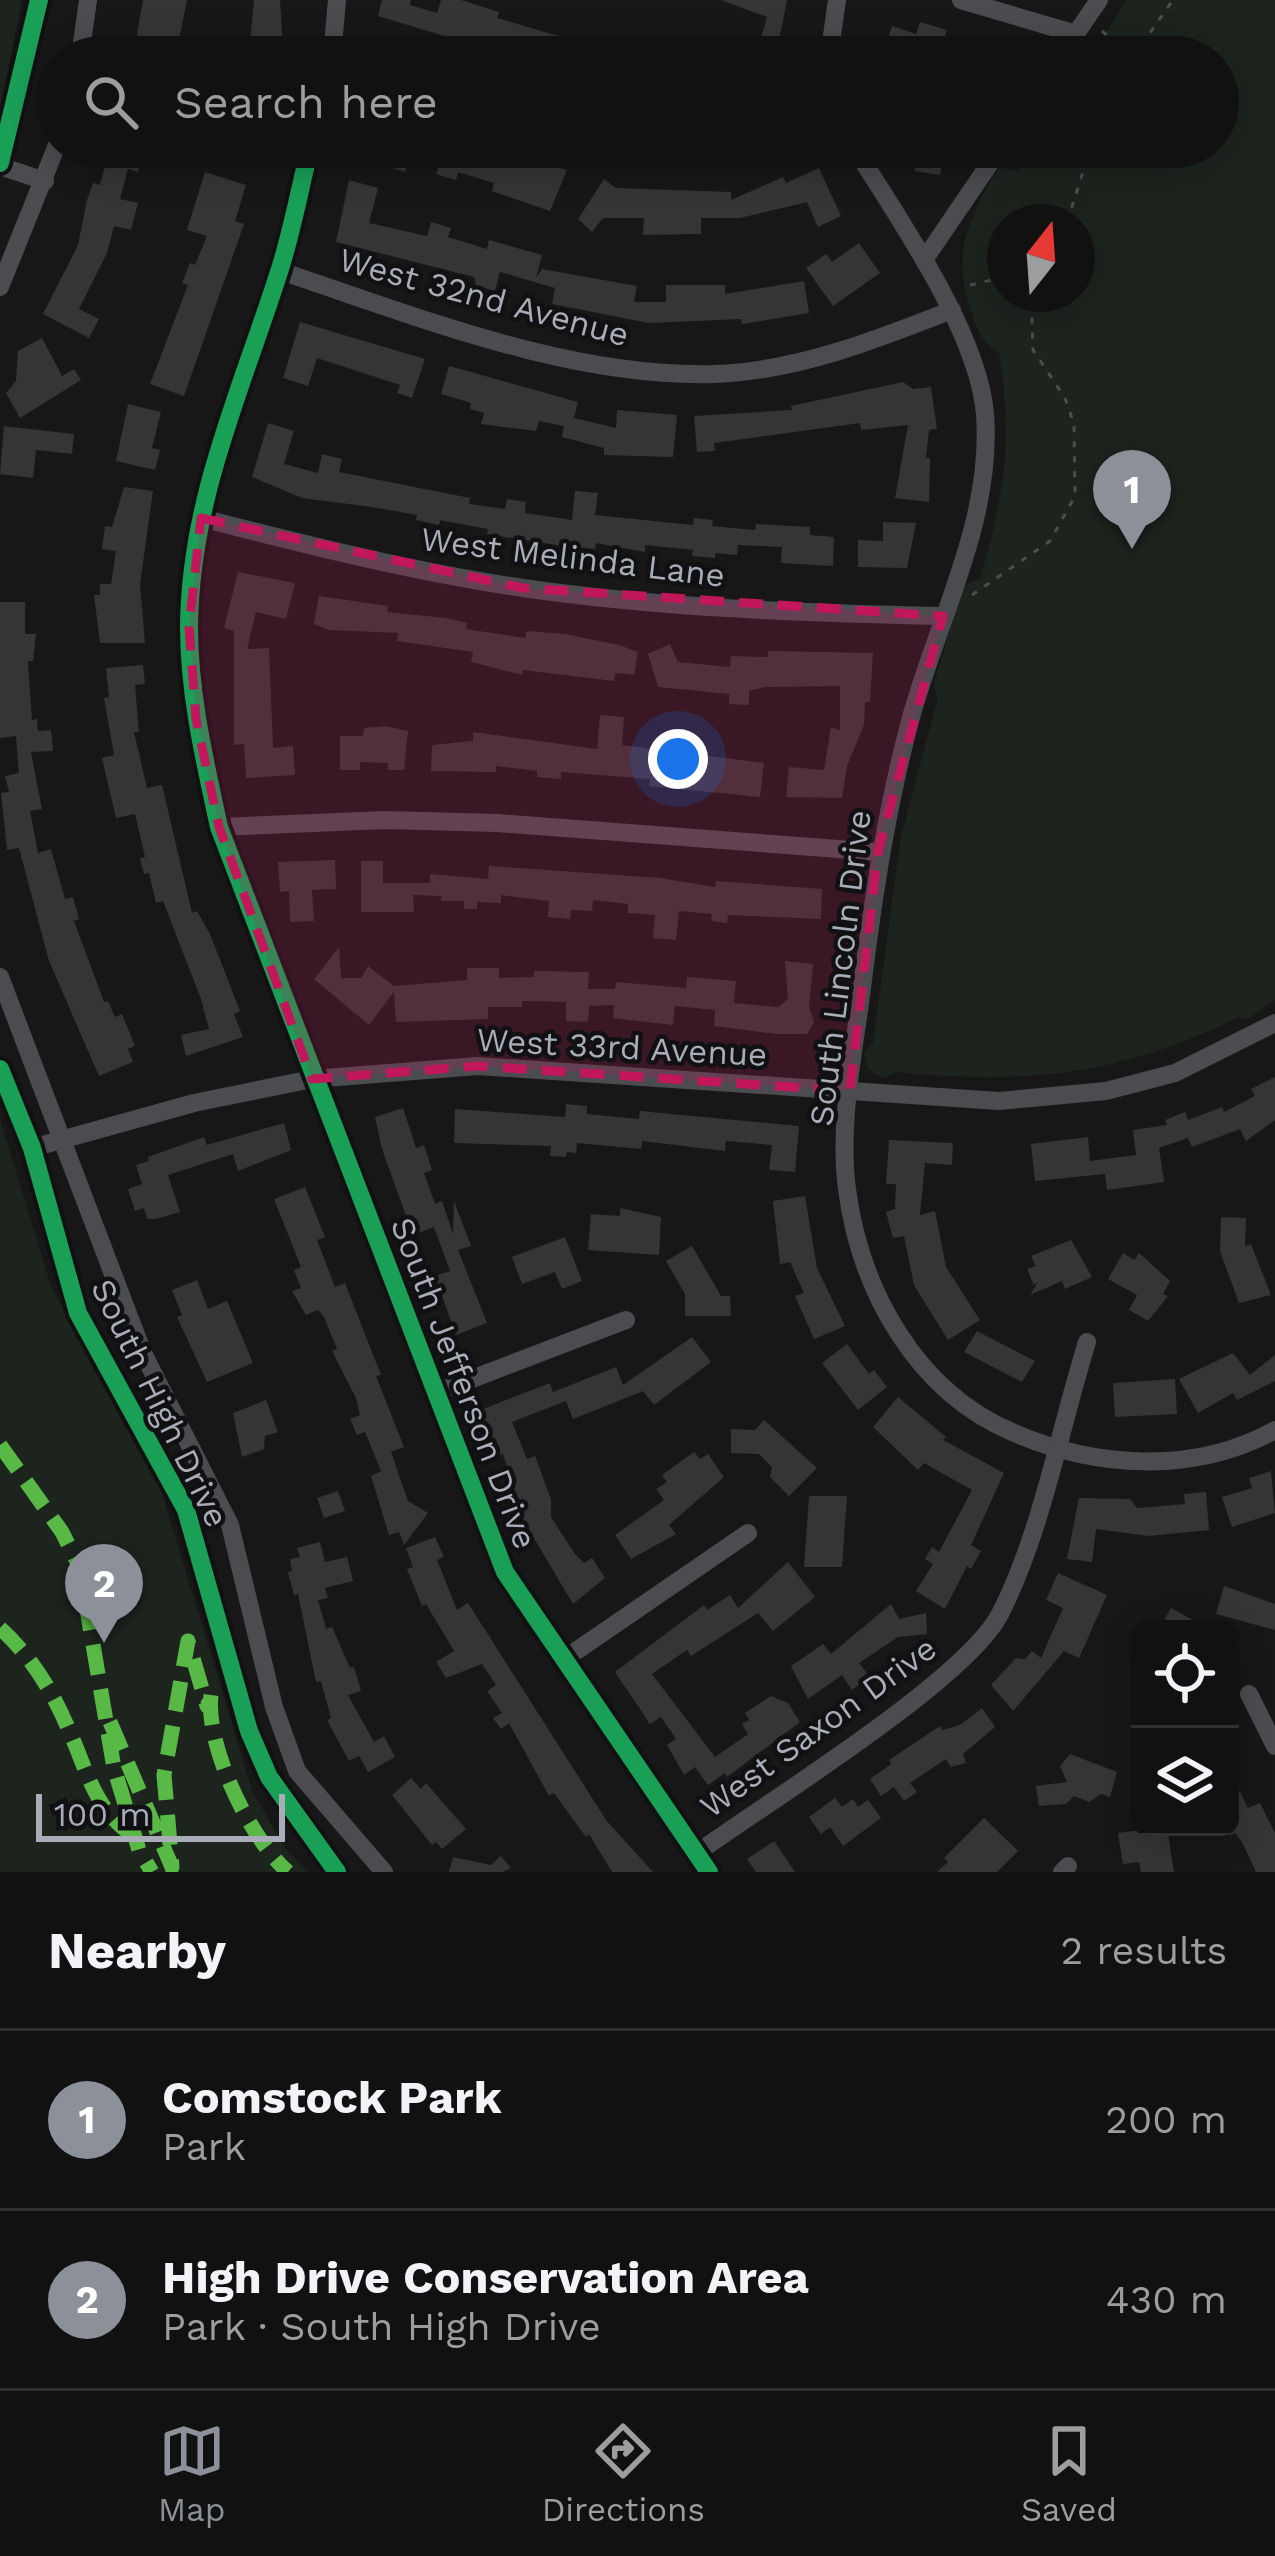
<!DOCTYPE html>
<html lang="en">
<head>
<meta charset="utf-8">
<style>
	:root { --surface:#111; --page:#1e1f1f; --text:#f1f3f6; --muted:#9c9d9f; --line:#303131; --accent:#8c9099 }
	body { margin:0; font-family:"Work Sans",sans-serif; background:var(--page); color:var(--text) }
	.controls { position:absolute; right:36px; bottom:36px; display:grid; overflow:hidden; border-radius:18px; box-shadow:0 6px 30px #0003 }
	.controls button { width:108px; height:108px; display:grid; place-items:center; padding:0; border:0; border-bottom:3px solid var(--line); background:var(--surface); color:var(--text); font:60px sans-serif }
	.compass { position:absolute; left:987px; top:204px; width:108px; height:108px; border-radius:50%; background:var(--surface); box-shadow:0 6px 30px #0003; rotate:17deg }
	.scale { position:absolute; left:36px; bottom:30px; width:249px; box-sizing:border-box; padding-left:12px; border:6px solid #a8adb8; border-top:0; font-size:33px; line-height:42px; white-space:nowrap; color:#a8adb8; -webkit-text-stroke:9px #111113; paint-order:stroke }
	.you { position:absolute; left:678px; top:759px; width:42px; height:42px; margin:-30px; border:9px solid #fff; border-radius:50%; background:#1a73e8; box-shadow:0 0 0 18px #1a73e833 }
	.badge { display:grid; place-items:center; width:78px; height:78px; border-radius:50%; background:var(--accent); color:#fff; font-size:39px; font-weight:700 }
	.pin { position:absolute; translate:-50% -99px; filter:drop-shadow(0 3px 6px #0008) }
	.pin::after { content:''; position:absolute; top:63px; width:42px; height:36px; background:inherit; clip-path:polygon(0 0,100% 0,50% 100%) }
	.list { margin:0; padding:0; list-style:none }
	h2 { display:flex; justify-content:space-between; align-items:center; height:156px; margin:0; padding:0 48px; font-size:51px }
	h2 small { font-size:39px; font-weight:400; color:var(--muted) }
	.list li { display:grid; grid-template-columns:78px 1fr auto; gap:36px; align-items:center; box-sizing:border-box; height:180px; padding:0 48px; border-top:3px solid var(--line) }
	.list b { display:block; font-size:45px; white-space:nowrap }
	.list p { margin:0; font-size:39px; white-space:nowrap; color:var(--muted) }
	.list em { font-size:39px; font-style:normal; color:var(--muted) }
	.icon { flex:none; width:66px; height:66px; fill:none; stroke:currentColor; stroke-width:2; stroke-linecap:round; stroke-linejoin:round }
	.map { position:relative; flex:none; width:1275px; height:1872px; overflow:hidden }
	.search { position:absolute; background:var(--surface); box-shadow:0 6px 30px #0003; left:36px; right:36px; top:36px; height:132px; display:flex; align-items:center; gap:30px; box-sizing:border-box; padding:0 42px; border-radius:66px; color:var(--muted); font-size:45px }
	.sheet { height:516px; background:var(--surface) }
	nav { display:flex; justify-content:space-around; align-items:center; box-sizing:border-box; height:168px; border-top:3px solid var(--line); background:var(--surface); font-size:33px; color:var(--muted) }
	nav a { display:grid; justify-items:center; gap:6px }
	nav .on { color:var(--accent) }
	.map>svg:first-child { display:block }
	.green { fill:#1d241e; fill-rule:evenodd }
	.building { fill:#353536 }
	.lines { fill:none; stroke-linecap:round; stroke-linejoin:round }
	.path { stroke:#4d4e52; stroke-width:3; stroke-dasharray:6 9; stroke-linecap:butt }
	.minor { stroke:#4b4c50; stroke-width:18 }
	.secondary { stroke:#4a4a4e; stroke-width:24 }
	.quiet { stroke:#58b947; stroke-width:15; stroke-dasharray:30 15; stroke-linecap:butt }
	.cycleway-casing { stroke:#111113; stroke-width:26 }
	.cycleway { stroke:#1a9f57; stroke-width:18 }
	.marked { fill:#c2185b; fill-opacity:0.2; stroke:#c2185b; stroke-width:9; stroke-dasharray:24 15; stroke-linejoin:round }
	.labels { text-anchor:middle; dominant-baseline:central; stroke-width:9; stroke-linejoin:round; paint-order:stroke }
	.street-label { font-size:33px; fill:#a8adb8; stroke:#111113 }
</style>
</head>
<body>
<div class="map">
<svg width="1275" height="1872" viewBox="0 0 1275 1872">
	<rect width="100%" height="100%" fill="#171717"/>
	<g class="green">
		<path d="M0,0h22l-22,108z"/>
		<path d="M1127,0h148v1000l-27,19 -10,-2c-117,59 -214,68 -343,55l-12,6 -15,-9 -4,-17 9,-9 28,-207 37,-139 -5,-10 30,-100 17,-9c25,-83 33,-139 19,-225 -19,-13 -22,-23 -29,-45 -19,-57 0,-92 29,-141l18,4 16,-24h185v-90h-128zM1005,222h72v72h-72z"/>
		<path d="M0,1119l51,167 111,207 91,300 34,57 22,22h-309z"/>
	</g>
	<g class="building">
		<path d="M143,0h44l-9,45 -10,-1 -2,13h-33z"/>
		<path d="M254,0h26l3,46 -33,-3z"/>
		<path d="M382,0h29l-1,5 27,8 4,-13h20l38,12 -2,6 85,25 1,-5 54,19h-104l-44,-13 -2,5 -109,-33z"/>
		<path d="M721,0h66l-9,46 -18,-5 7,-24z"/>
		<path d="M920,22l27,8 -7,21 -26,-8 -4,14h-28l10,-31 24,8z"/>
		<path d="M110,147h34l-6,25 -10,-3 -8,30 18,4 -7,27 -17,-4 -7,27 -28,56 20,10 -10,19 -46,-24 35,-69 9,-45 6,-17 7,2z"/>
		<path d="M385,147h93l89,23 -17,41 -58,-20 2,-8 -36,-11 -2,8 -20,-6 3,-8 -30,-9 -4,15 -25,-8z"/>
		<path d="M919,147h26l-5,28 -25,-4z"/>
		<path d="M819,168l22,48 -23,11 -11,-25 -67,16h-39v16l-58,1 1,-17h-41l-11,14 -14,-13 26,-40 12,9 115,4v8l52,-23 3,6z"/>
		<path d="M205,172l41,13 -11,36 9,3 -60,172 -34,-12 38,-99 -6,-2 8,-20 5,2 12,-29 -20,-6z"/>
		<path d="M349,180l29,8 -9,35 58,13 4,-14 20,6 -3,9 39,12 2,-9 53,15 -6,23 6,-9 95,17 -3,16h32v-17h59v9l79,-13 5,32 -67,11 -1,-5 -92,4 -97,-19 3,-16 -55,-16 -5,19 -19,-6 -2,-8 -138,-35z"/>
		<path d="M859,243l21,30 -47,33 -27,-38 20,-14 6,8z"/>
		<path d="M300,322l125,37 -13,39 -15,-5 3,-8 -83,-27 -9,28 -25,-8z"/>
		<path d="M42,338l20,38 12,-7 7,11 -61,38 -14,-25 10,-12 2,-30z"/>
		<path d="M449,366l129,36 -4,16 42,10 1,-18 60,5 -4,42 -69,-2v-7l-42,-11 2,-11 -25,-5 -3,10 -55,-7 3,-11 -14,-4 1,-6 -30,-9z"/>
		<path d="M903,382l10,7 18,-2 6,42 -8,1 -3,28h4l-1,44 -34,-4 13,-73 -47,5 -1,-7 -146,20 1,8 -18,1 -3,-36 98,-6 -1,-4z"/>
		<path d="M128,404l33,8 -9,36 8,2 -5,20 -39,-9z"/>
		<path d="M268,423l26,8 -10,33 34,9 4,-19 20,5 -3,13 131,26 -1,6 36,5 2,-10 19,3 -1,11 47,7 3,-29 23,2 -3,22 98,10 1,-7 19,2 -1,6 43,4 1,-6 54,3v8l24,2 -1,29 -52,-3 1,-16 -44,-2 -1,10 -22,-2v5l-23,-2 1,-6 -48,-5v7l-49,-9 -1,6 -39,-4 -69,-11 1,-5 -48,-9 -1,5 -23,-5 1,-5 -45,-8 -70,-9 -50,-21z"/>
		<path d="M4,426l70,8 -2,20 -36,-4 -3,28 -33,-4z"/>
		<path d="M124,487l29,4 -13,93 5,59h-45l-6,-48h6v-11h11l5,-33 -14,-2 3,-23 7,1z"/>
		<path d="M883,522l33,1 -9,45 -49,-1v-27l25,1z"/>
		<path d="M238,572l57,11 -9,36 -30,-7 -9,37 22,-1 4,100 20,-2 2,29 -49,3 -2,-34 -10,1v-114l-10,-3z"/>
		<path d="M319,596l69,10 -1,6 59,6 21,5 -1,6 59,9 2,-7 38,3 54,11 19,7 -4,23 -19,-2 -1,8 -91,-11 -1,5 -51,-13 2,-10 -76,-11 1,-8 -69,-3 -15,-6z"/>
		<path d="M0,602h25v32h11l-3,27h-5l4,59 5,-1 1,12 13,-1 2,21 -22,1 11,57 -12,2 8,42 13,-4 14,50 8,-2 6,22 -5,2 30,81 4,-1 7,16 7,-3 13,32 -7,3 5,13 -34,14 -50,-115 -30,-113 -12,2 -6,-57 8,-1 -4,-16 14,-3 -3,-37 -16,2z"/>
		<path d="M670,644l8,18 52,5 1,-11 37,1v-6l105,2 -3,49h-5l-1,23 -17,41 -5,32 -56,-1 3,-30 35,3 7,-43 9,3v-44l-75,1 -16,4v14l-20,-1v-10l-71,-7 -10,-33z"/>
		<path d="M143,665l2,19 -10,1 4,47h-5l13,56 15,-3 30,128 5,-2 13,23 30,77 -6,3 9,23 -57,19 -5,-21 28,-6 -8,-30 -38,-98 -7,2 -7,-30 -5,1 -4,-16 5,-1 -10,-43 -19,4 -14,-60 12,-3 -10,-57 5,-1 -3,-29z"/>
		<path d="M600,715l24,2 -2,28 142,18 -4,34 -111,-11 1,-7 -89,-7v7l-24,-2v-6l-41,-5v6l-65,-1 1,-26 41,-4v-9l124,17z"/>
		<path d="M386,726l22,5 -4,39h-16v-7l-28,-1v8h-20v-34h23l1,-8z"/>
		<path d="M335,860l1,29 -24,1 2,31 -24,1 -1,-31 -9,1 -2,-30z"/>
		<path d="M361,861h22v22h47v-9l58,5 1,-13 171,12 55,9 1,-6 106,8 -1,30 -93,-4 -1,8 -16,-2 1,-7 -33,-3 -3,29 -23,-2 2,-23 -27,-2v-9l-35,-4 -1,11 -21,-1 -1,9 -22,-2 1,-16 -48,-6v8l-24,-1v7h-13v-8h-23v-5l-28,-1 1,17h-53z"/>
		<path d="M339,947l2,31h20l7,-12 26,20 73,-6v-12h32v10l35,-1v-6l55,1 -1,17h27l1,-7 70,6 1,-11 49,4 -2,22 44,4 10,-8 -3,-38 28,3 -4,43 5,15 -7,12h-31l-62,-8 1,-16 -40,-4 -2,19 -60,-7 1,-13 -25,1 -1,16 -22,-1v-19l-44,-1v6h-34v12l-92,3 -2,-30 -25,33 -55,-46z"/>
		<path d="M1275,1077v43l-29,21 -6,-12 -48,18 -4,-9 -29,10 5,34 -57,8 -2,-16 -70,7 -4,-37 57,-7 2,24 46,-6 -3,-25 34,-5 -2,-5 20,-8 3,8 34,-13 2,5 31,-16 -4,-7z"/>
		<path d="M566,1104l21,2v8l52,5 1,-8 159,15 -4,46 -26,-2 3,-25 -46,-4 -1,10 -83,-10 -1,8 -64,-6 -1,10 -9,-1 -1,5 -16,-1 1,-10 -97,-3 1,-34 110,8z"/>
		<path d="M403,1108l13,40 8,-3 8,25 -8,3 11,31 7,-3 11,33 1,-33 17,45 -13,4 29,73 -31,12 -21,-59 15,-5 -16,-44 -21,8 -31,-86 -7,-32z"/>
		<path d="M284,1123l7,27 -53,21 -5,-17 -65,21 12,37 -24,7h-9l-3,-11 -9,3 -7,-22 14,-5 -6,-19 13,-4 -1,-4 56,-20 3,8z"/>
		<path d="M889,1140l64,3 -1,22 -27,-2 -5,52 15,-4 11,56 34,53 -32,20 -34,-55 -10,-49 -11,2 -7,-26 9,-3 1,-25h-10z"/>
		<path d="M305,1187l20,50 -8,3 18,47 10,-4 36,92 -5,1 28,71 -13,5 17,49 20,12 -24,32 -5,-13 -10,3 -18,-59 10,-5 -16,-39 -8,3 -7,-16 10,-4 -4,-17 -24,-47 5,-2 -13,-32 -6,-7 -12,5 -14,-24 9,-3 -7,-18 7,-3 -27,-68z"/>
		<path d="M805,1196l12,72 28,58 -31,13 -19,-43 9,-3 -14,-31 -10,2 -7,-63z"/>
		<path d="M620,1208l41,9 -2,38 -71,-5 3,-36 29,2z"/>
		<path d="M1221,1217l25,1 -1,28 6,-2 20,51 -32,8 -19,-52z"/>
		<path d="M565,1237l17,44 -20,8 -7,-17 -33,12 -10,-27z"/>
		<path d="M1071,1240l21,37 -27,12 -3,-8 -32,14 8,-13 -4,3 -7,-16 9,-3 -5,-10z"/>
		<path d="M692,1246l29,50h9l1,20h-46v-22l-19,-33z"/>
		<path d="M1123,1253l11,7 5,-7 31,28 -7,13 5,2 -20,25 -19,-11 8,-15 -29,-16z"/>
		<path d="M197,1280l11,29 19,-8 26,62 -46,19 -30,-65 5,-2 -10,-25z"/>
		<path d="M977,1331l58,30 -13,21 -58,-30z"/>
		<path d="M692,1337l19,25 -57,43 -11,-14 -70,28 -7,-18 -54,21 15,37 8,-3 16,43v18l24,37 9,9 8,-5 13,20 -32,26 -48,-81 -22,-69 -7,2 -18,-45 72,-28 3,9 63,-25 7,18z"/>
		<path d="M847,1344l22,30 5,-4 13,17 -29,23 -36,-47z"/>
		<path d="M1233,1353l17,22 25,-20v26l-38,19 -4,-7 -35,20 -19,-34z"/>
		<path d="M1175,1379l2,35 -62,3 -2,-34z"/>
		<path d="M898,1397l48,40 -3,3 61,33 -33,72 10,6 -10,18 -4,-3 -22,43 -29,-18 17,-27 -8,-5 7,-12 7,5 33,-62 -48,-27 -6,7 -45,-43z"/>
		<path d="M266,1400l12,32 -13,4 -1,13 -22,8 -9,-44z"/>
		<path d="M764,1420l53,48 -28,28 -19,-19 2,-10 -13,-13 -28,-1v-24l24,1z"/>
		<path d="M694,1452l6,7 8,-5 16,23 -55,48 7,9 -45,25 -16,-24 49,-35 -8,-11 11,-7 -5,-7z"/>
		<path d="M1271,1471l4,42 -43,14 -10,-30 30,-9 -3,-10z"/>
		<path d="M338,1491l7,20 -21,7 -7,-20z"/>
		<path d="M1206,1492l3,38 -60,6 -53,-7 -4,33 -25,-3 12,-61 51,1 7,9 48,-4 -1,-10z"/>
		<path d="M809,1496h38l-5,71h-38z"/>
		<path d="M435,1537l9,20 -7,3 20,50 11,-7 138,217 47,52h-41l-23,-38 -3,3 -32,-44 -5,3 -40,-73 -8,6 -8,-11 9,-5 -15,-22 9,-6 -14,-21 -36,14 -10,-16 18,-11 -28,-47 -4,2 -15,-37 6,-2 -7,-19z"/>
		<path d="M320,1542l5,20 22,-5 6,24 -28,7 3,10 -10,2 8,29 6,-2 18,41 4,-1 7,24 -13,4 26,47 10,-6 11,21 -27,15 -9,-16 -10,5 -22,-41 4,-2 -10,-37 -5,1 -18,-88 -4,1 -6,-23 4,-1 -2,-12 10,-2 -3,-9z"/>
		<path d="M788,1562l27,35 -42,34 -15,-18 -67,43 -4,-6 -35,24 63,83 33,-23 -6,-10 7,-4 -4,-7 26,-17 17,7 12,19 -73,55 -2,-4 -17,12 -13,-18 -11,8 -17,-30 9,-6 -15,-22 -11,7 -35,-52 89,-67 3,5 23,-15 8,13z"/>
		<path d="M1058,1573l49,22 -28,63 -15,-7 -51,60 -22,-26 25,-27 9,1 7,-8 9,7 22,-50 -17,-8z"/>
		<path d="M1224,1586l51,18v26l-59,-16z"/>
		<path d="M891,1604l8,15 27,-6 1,21 -29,3 -39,26 11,14 -18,13 -10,-15 -34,24 -17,-33 32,-22 8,10z"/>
		<path d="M1171,1608l39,21h-51z"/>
		<path d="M982,1708l13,19 -32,27 3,9 -15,4 -5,-8 -36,24 7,9 -13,9 -10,-14 -13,9 -11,-17 21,-15 -2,-4 51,-34 2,4 18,-5z"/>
		<path d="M1070,1754l47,18 -7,25 -9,-3 -12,8 -15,-6 -8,8 -27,2 -3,-20 31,-4 -7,-16z"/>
		<path d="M1230,1772l18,36 12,-5 15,30v39h-19l-14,-30 -7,-9 -5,3z"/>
		<path d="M411,1778l10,11 5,-6 40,46 -24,20 -6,-7 -4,3 -40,-50z"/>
		<path d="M835,1798l7,9 11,-8 5,8 10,-7 13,18 -38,28 -13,-19 -9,7 -12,-17z"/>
		<path d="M984,1818l34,33 -21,21h-60l11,-10 -4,-4z"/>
		<path d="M1167,1827l7,45h-33l-2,-10 -16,2 -5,-31z"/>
		<path d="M774,1841l21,31h-39l-9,-13z"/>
		<path d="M501,1856l10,12 -9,4h-53l4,-15 38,8z"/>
	</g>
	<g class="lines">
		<g class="path">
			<path d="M1102,31l30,24"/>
			<path d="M1133,57l40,-57"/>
			<path d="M1067,222l24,-75"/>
			<path d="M970,285l35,-8"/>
			<path d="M1021,294l9,13"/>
			<path d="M972,595l78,-54 25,-45 -1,-72 -9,-26 -32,-48 -2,-56"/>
			<path d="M165,1872l7,-5"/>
		</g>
		<g class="minor">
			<path d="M961,0l115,34"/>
			<path d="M80,57l8,-57"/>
			<path d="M332,57l5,-57"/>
			<path d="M829,57l8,-57"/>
			<path d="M1060,57l39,-57"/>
			<path d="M310,147c-10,41 -18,85 -31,125 -38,119 -89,228 -90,355 0,68 16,135 30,200l286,745 204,300"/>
			<path d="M661,147h63"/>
			<path d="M854,147c44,71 124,184 131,267 8,107 -48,207 -75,307 -23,87 -36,171 -47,259 -8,67 -25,142 -16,209 13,101 69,202 165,243 82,36 182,43 263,-2"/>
			<path d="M0,166l45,15"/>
			<path d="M924,260l77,-113"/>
			<path d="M280,271c137,45 288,107 435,103 82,-3 161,-34 237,-64"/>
			<path d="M0,287l57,-142"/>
			<path d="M201,518c106,27 213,54 322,70 139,20 280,25 420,28"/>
			<path d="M219,827l166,-7 112,3 381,29"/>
			<path d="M0,977l143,376 87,172 44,182 23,64 87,101"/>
			<path d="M32,1148l162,-45 118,-24 166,-13 521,35 107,-10 69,-18 100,-50"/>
			<path d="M438,1392l188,-72"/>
			<path d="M563,1660l185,-127"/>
			<path d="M1249,1694l26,52"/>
			<path d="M697,1853c69,-50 268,-172 303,-239 41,-80 60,-185 87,-272"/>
			<path d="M1062,1872l6,-6"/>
		</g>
		<g class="secondary">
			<path d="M0,163l39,-163"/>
			<path d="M0,1069l32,79 46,165 108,197 63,221 20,46 68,95"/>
		</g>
		<g class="quiet">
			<path d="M0,1445l62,87 18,36 34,200 25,82 13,22"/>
			<path d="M0,1628c30,27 52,62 68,100 20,44 26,82 67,109"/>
			<path d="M211,1695c-6,51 39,144 77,177"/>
			<path d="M110,1722l62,145 -8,-92 24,-134 19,65 2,-4"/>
		</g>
		<g class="cycleway-casing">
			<g id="cycleway">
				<path d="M310,147c-10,41 -18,85 -31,125 -38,119 -89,228 -90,355 0,68 16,135 30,200l286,745 204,300"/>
				<path d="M0,163l39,-163"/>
				<path d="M0,1069l32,79 46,165 108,197 63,221 20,46 68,95"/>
			</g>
		</g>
		<use href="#cycleway" class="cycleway"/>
	</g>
	<path class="marked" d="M201,518l322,70 420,28 -65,236 -28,239 -372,-25 -166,13 -93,-252 -23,-108 -7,-92z"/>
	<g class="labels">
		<g class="street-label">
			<text transform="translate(484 297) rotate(15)">West 32nd Avenue</text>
			<text transform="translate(573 557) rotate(7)">West Melinda Lane</text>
			<text transform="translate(840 968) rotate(-83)">South Lincoln Drive</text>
			<text transform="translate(622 1047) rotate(3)">West 33rd Avenue</text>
			<text transform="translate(464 1383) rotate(69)">South Jefferson Drive</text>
			<text transform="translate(160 1403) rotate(64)">South High Drive</text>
			<text transform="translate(818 1727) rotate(-36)">West Saxon Drive</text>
		</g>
	</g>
</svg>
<div class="controls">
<button><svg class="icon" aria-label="locate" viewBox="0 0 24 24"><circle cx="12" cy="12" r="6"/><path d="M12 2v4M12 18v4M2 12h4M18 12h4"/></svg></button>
<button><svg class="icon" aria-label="layers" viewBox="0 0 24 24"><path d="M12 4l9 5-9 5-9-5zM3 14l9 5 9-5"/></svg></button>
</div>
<svg class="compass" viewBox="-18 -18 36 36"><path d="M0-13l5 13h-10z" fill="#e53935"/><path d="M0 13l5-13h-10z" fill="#9c9d9f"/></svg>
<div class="scale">100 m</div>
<div class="you"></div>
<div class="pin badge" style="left:1132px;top:549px">1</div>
<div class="pin badge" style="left:104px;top:1643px">2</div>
<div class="search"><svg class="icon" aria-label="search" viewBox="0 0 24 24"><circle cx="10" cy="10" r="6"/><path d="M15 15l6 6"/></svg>Search here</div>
</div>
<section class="sheet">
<h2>Nearby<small>2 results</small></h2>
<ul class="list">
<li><span class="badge">1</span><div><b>Comstock Park</b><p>Park</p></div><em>200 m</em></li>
<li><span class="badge">2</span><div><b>High Drive Conservation Area</b><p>Park · South High Drive</p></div><em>430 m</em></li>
</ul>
</section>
<nav>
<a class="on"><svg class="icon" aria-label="map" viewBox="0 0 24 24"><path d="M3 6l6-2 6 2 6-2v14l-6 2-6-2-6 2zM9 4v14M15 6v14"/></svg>Map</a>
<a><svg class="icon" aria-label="directions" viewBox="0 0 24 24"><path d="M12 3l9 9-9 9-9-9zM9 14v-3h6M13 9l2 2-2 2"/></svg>Directions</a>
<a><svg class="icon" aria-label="saved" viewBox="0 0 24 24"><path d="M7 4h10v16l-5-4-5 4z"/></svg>Saved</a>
</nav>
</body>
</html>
